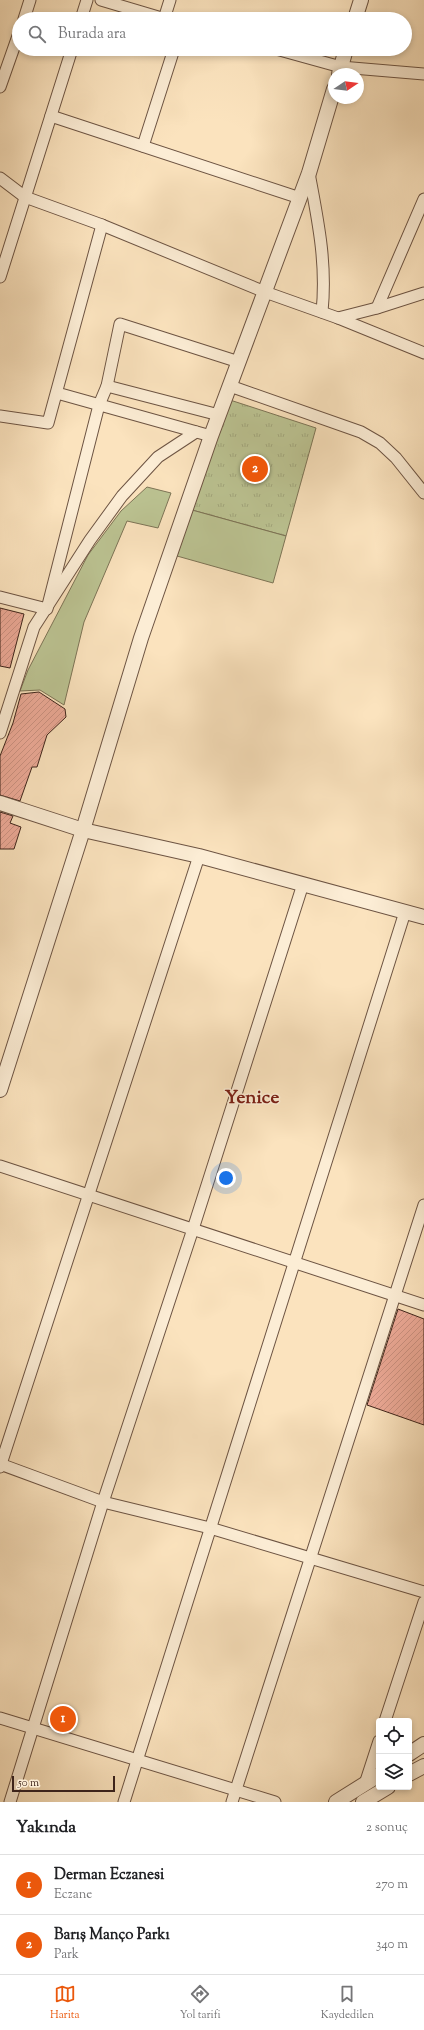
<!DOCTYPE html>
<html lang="tr">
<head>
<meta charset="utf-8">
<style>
	:root { --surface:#fff; --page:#f2f2f2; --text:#202124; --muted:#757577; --line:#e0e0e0; --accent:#ea580c }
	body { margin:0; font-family:"Sorts Mill Goudy",serif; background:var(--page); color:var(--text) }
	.controls { position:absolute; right:12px; bottom:12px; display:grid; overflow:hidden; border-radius:4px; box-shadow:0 2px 6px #0003 }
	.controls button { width:36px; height:36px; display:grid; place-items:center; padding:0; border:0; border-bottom:1px solid var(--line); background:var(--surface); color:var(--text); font:20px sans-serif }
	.compass { position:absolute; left:328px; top:68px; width:36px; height:36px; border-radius:50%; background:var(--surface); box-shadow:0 2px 6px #0003; rotate:77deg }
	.scale { position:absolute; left:12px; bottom:10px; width:103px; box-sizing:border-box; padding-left:4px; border:2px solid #3e241a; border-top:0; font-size:11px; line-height:14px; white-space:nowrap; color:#3e241a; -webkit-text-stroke:3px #fcedd5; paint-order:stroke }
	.you { position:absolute; left:226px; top:1178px; width:14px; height:14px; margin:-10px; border:3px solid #fff; border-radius:50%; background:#1a73e8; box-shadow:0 0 0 6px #1a73e833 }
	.badge { display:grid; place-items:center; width:26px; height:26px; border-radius:50%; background:var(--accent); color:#fff; font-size:13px; font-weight:700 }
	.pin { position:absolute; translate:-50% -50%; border:2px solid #fff; box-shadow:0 1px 4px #0006 }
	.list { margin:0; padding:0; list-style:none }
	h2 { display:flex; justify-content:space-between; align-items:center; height:52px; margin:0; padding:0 16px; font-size:17px }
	h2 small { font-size:13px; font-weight:400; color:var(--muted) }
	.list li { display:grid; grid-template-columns:26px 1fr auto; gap:12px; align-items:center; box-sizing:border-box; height:60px; padding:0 16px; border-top:1px solid var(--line) }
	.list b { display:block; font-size:15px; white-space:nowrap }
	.list p { margin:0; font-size:13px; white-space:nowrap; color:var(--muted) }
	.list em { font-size:13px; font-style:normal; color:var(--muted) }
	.icon { flex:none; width:22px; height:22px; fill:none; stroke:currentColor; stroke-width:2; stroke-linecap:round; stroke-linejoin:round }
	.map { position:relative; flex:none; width:424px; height:1802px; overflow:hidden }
	.search { position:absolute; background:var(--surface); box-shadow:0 2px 6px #0003; left:12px; right:12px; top:12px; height:44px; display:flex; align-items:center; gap:10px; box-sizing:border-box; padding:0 14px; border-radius:22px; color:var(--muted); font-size:15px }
	.sheet { height:172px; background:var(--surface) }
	nav { display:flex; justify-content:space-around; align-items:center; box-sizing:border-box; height:56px; border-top:1px solid var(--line); background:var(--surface); font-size:11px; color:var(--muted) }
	nav a { display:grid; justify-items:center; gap:2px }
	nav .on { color:var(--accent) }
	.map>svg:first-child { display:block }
	.grass { fill:url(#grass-tufts); stroke:#7d7456 }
	.garden { fill:#bcc493; stroke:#7d7456 }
	.building { fill:url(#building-hatch); stroke:#3e241a }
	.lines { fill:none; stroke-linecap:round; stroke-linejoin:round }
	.minor-casing { stroke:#6d5443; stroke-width:13 }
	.tertiary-casing { stroke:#6d5443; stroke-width:16 }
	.minor { stroke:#fcedd5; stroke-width:11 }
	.tertiary { stroke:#fcedd5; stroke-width:14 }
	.labels { text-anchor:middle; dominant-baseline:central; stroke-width:3; stroke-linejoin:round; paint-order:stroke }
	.district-label { font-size:19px; font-weight:bold; fill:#7a1f14; stroke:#fcedd5 }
</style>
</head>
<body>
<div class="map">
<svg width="424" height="1802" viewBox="0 0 424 1802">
	<defs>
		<pattern id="grass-tufts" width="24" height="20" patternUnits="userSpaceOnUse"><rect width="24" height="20" fill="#bcc493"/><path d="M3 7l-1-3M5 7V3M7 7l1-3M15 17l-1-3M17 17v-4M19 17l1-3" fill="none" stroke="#a3a87e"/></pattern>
		<pattern id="building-hatch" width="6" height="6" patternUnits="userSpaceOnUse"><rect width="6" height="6" fill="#edaa98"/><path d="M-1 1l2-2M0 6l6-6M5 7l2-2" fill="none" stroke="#cc9282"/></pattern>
	</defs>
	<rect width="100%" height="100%" fill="#fbe3be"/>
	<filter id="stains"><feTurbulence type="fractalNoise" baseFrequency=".005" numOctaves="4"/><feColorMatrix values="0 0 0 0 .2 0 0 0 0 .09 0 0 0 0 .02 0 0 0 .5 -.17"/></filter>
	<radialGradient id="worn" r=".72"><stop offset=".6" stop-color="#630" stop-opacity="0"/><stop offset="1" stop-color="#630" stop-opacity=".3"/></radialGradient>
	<path class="grass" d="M230,400l86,28 -30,108 -94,-26z"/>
	<g class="garden">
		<path d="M147,487l24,6 -13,35 -31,-7 -43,101 -20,83 -24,-15 -20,1 8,-21 60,-115 33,-44z"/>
		<path d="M192,510l94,26 -13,47 -96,-27z"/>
	</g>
	<g class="building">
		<path d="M0,608l24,6 -14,54 -10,-2z"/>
		<path d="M39,692l26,17 1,8 -19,18 -10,32h-5l-12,34 -20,-6v-39l13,-33 8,-29z"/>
		<path d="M0,812l13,4 -3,7 11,4 -7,22h-14z"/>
		<path d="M398,1309l26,10v106l-57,-20z"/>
	</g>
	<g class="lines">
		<g class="minor-casing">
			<g id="minor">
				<path d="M101,0l64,19"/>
				<path d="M24,19l6,-19"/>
				<path d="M81,19l6,-19"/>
				<path d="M164,19l6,-19"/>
				<path d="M276,49l65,18 83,7"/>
				<path d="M0,87l19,-54"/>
				<path d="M51,116l249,82"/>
				<path d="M143,146l31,-97"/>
				<path d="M309,173c9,48 18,90 13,139"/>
				<path d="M0,178l25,19 77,28 163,67 73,26 86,35"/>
				<path d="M0,277l72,-228"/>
				<path d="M377,308l47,-109"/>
				<path d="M338,318l39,-10 47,-15"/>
				<path d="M107,386l112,29"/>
				<path d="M230,386l131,46 19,11 16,15 28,35"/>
				<path d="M57,393l154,43"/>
				<path d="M0,416l48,7 54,-198"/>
				<path d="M0,597l47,12 52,-204 8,-19 13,-62 119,38"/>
				<path d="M0,733l34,-106 56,-87 32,-44 36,-39 38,-25"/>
				<path d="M0,1166l424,139"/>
				<path d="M0,1464l103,38 107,26 214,64"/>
				<path d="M0,1467l199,-611"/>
				<path d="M0,1718l275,84"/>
				<path d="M385,1721l39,-119"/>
				<path d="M365,1784l14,-43"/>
				<path d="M10,1802l93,-300 90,-273 110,-345"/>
				<path d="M124,1802l281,-890"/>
				<path d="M232,1802l192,-597"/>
			</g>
		</g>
		<g class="tertiary-casing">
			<g id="tertiary">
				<path d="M355,19l6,-19"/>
				<path d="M339,74l7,-25"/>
				<path d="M0,803l83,27 116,26 225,61"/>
				<path d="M0,1090l83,-260 58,-192 70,-202 98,-263 25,-84"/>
				<path d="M409,1754l15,-10"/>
				<path d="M409,1774l15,-8"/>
				<path d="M336,1802l43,-27"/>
				<path d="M363,1802l25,-15"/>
			</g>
		</g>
		<use href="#minor" class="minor"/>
		<use href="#tertiary" class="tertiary"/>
	</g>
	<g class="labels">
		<g class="district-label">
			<text x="252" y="1098">Yenice</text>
		</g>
	</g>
	<rect width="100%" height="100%" filter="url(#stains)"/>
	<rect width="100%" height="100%" fill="url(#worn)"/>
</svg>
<div class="controls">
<button><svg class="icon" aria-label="locate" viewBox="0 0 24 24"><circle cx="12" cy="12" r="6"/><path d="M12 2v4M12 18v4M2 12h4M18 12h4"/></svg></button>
<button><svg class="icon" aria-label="layers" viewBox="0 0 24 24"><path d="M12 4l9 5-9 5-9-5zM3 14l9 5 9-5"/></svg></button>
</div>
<svg class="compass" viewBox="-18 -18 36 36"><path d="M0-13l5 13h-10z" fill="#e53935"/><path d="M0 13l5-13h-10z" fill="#757577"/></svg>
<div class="scale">50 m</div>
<div class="you"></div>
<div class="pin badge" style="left:63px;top:1719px">1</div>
<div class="pin badge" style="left:255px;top:469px">2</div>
<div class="search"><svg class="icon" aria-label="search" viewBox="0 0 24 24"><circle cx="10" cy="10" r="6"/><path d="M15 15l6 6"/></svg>Burada ara</div>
</div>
<section class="sheet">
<h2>Yakında<small>2 sonuç</small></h2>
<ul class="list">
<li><span class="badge">1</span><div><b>Derman Eczanesi</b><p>Eczane</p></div><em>270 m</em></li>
<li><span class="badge">2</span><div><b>Barış Manço Parkı</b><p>Park</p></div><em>340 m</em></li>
</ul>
</section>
<nav>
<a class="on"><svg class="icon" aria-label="map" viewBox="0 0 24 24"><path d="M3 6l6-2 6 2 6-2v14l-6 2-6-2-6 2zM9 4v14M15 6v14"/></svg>Harita</a>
<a><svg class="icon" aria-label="directions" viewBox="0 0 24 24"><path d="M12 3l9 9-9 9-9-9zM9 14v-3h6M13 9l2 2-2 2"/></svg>Yol tarifi</a>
<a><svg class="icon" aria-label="saved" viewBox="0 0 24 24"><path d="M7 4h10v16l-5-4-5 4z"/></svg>Kaydedilen</a>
</nav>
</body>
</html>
